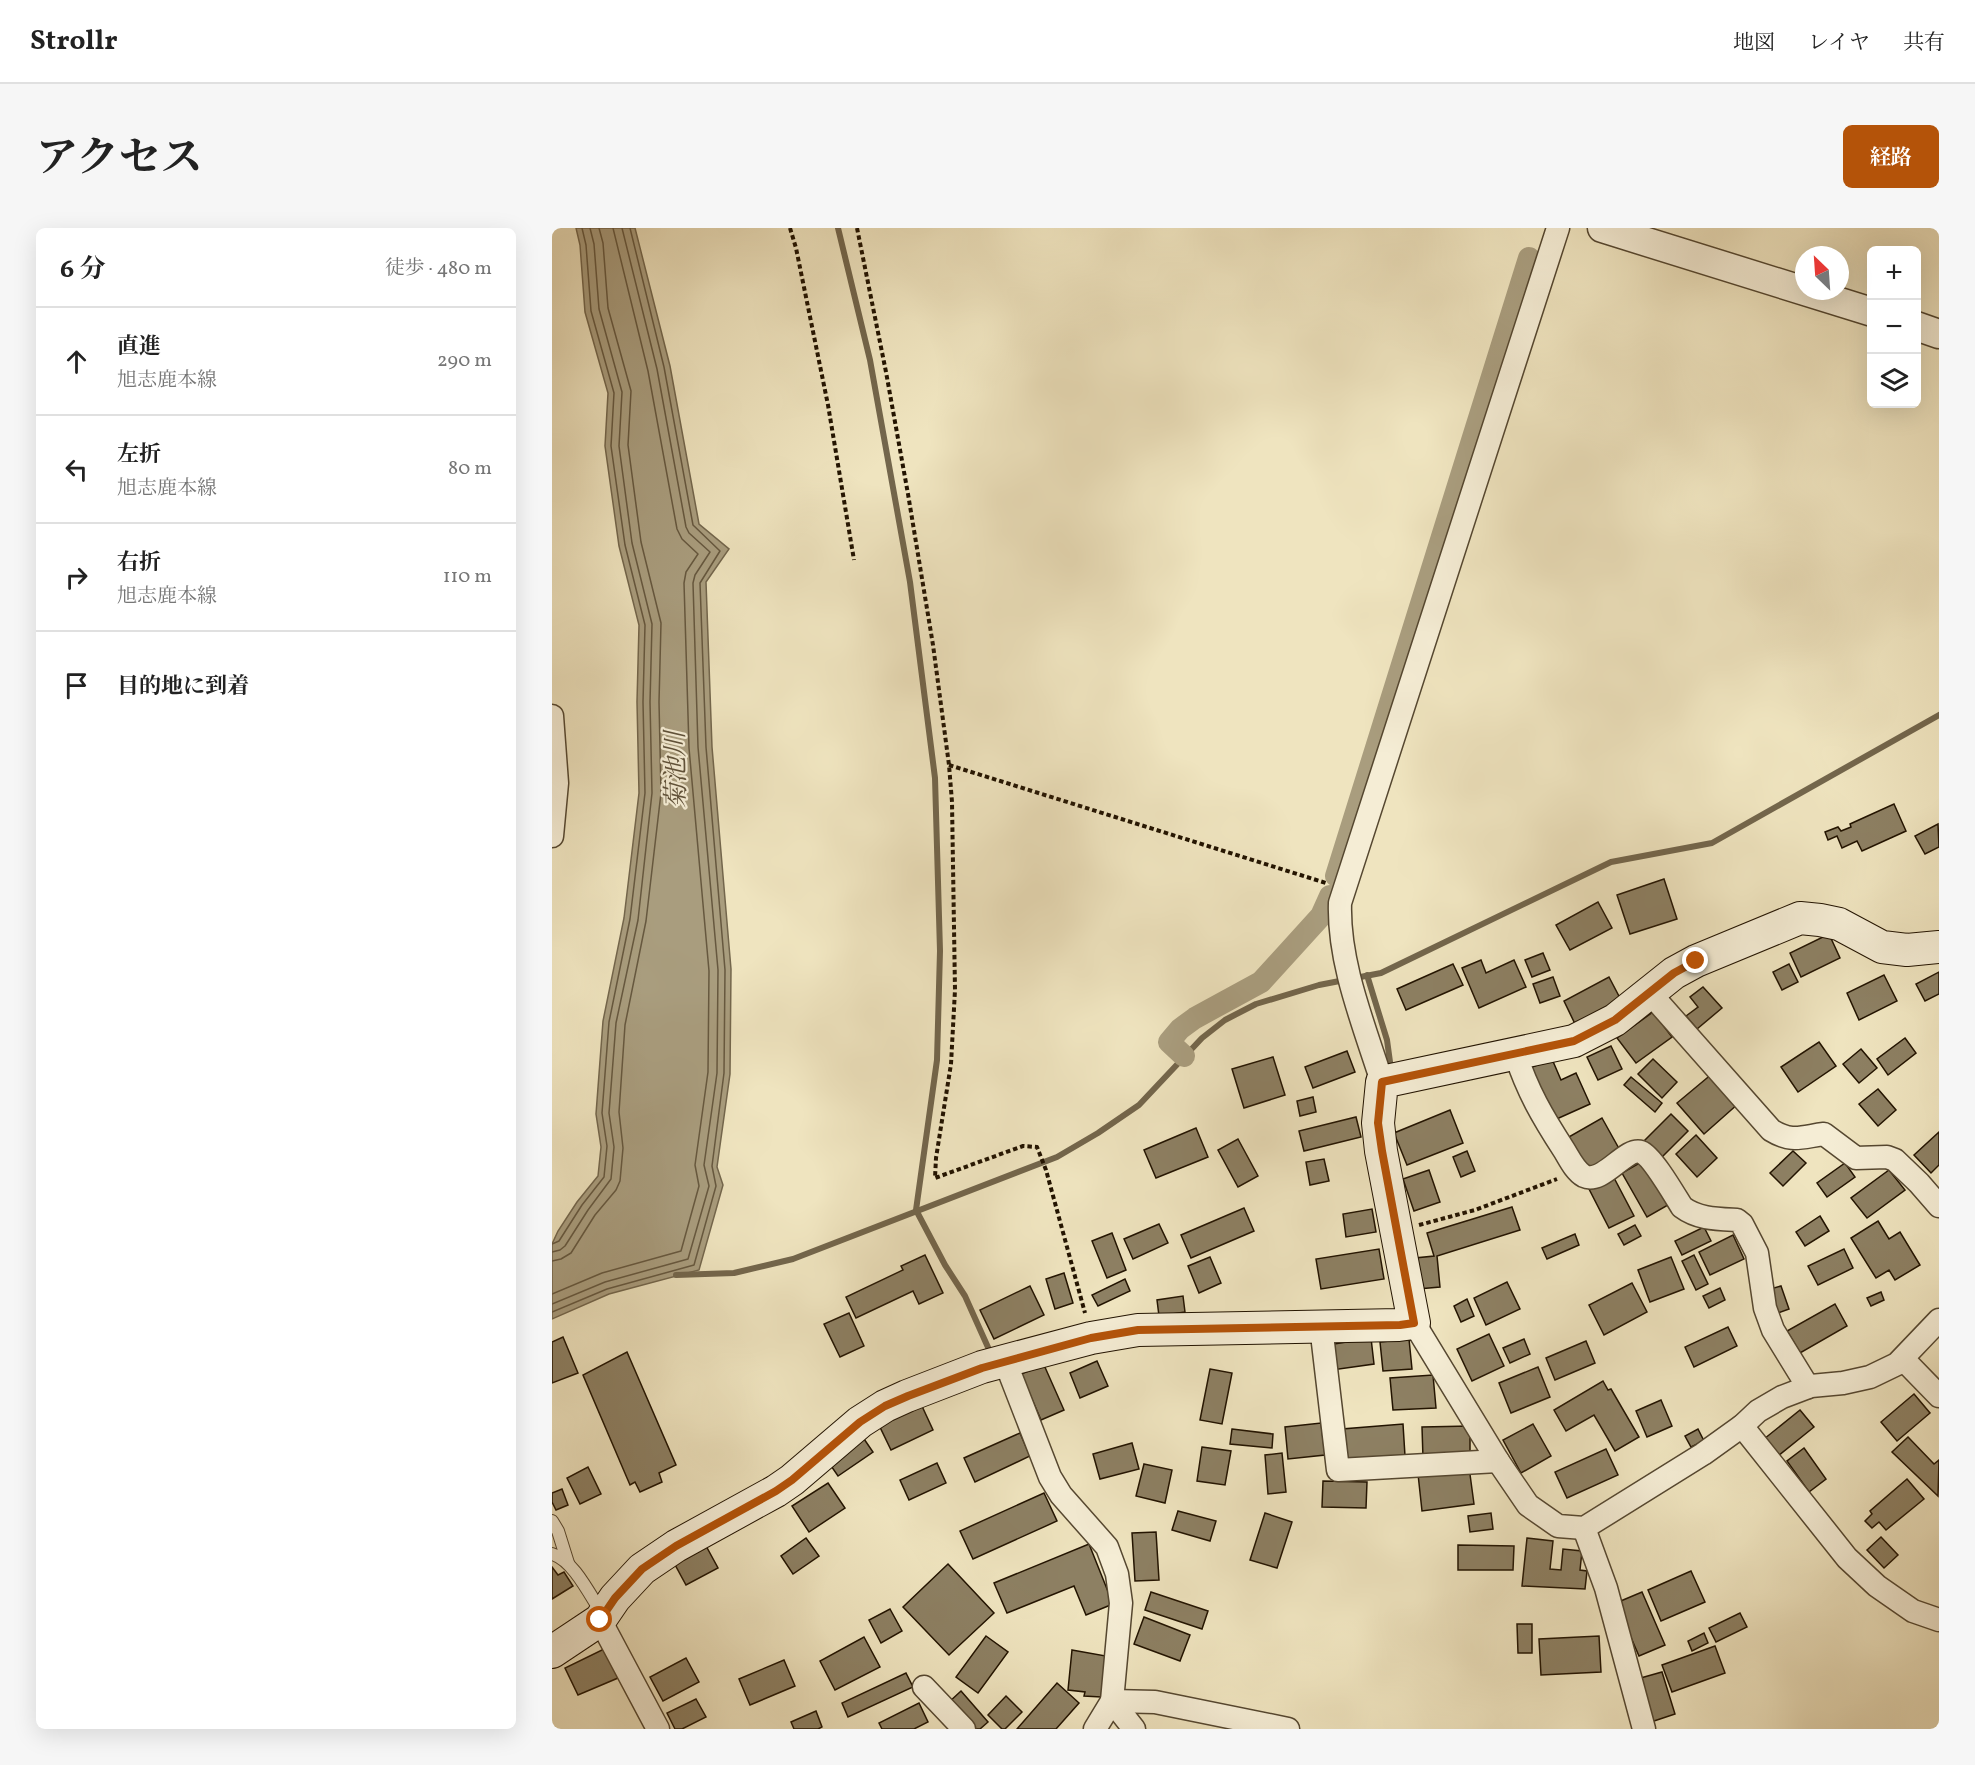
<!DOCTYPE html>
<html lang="ja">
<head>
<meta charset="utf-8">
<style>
	:root { --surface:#fff; --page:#f6f6f6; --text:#222; --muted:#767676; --line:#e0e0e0; --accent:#b45309 }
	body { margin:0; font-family:Vollkorn,"Noto Serif JP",serif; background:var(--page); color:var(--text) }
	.controls { position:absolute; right:18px; top:18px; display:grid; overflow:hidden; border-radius:9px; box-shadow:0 6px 24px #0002 }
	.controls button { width:54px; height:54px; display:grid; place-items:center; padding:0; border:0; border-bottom:2px solid var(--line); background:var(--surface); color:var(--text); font:30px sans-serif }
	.compass { position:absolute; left:1243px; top:18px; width:54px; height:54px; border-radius:50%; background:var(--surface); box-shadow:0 6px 24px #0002; rotate:335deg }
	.stop { position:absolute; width:18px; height:18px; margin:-14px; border:4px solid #b45309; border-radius:50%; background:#fff }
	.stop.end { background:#b45309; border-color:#fff; box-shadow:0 2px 6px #0008 }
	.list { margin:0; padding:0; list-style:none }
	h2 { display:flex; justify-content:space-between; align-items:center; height:78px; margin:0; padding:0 24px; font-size:26px }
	h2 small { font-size:20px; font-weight:400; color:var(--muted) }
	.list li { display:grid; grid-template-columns:39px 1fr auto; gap:18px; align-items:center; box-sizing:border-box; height:108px; padding:0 24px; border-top:2px solid var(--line) }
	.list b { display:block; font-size:22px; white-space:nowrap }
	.list p { margin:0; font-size:20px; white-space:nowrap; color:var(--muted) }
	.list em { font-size:20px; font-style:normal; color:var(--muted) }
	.icon { flex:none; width:33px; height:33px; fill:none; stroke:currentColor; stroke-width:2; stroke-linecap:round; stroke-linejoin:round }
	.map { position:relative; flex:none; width:1387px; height:1501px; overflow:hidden; border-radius:9px }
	header { display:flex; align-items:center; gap:36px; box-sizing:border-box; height:84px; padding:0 30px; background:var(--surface); border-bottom:2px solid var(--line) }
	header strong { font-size:28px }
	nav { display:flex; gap:33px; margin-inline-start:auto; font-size:21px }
	.intro { display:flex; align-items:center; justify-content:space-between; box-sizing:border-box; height:144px; padding:0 36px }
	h1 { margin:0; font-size:42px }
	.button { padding:15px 27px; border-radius:9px; background:var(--accent); color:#fff; font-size:21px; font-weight:700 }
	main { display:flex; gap:36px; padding:0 36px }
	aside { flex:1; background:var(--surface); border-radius:9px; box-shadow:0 6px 24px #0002 }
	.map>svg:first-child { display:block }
	.water { fill:#a99d7e; stroke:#73664c; stroke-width:1.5 }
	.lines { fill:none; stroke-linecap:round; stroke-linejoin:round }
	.shore { stroke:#66583f; stroke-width:1.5 }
	.stream { stroke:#73664c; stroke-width:6 }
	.canal { stroke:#a99d7e; stroke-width:22 }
	.building { fill:#8d8063; stroke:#221300; stroke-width:1.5 }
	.service-casing { stroke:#554730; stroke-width:14 }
	.minor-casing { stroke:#554730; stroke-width:25 }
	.tertiary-casing { stroke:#554730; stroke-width:31 }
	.secondary-casing { stroke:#221300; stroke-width:34 }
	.path { stroke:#221300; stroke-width:4; stroke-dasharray:4.5 3; stroke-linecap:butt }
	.service { stroke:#f5edd5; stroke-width:12 }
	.minor { stroke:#f5edd5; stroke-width:22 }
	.tertiary { stroke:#f5edd5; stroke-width:28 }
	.secondary { stroke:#f5edd5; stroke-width:32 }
	.route { stroke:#b45309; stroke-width:8 }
	.labels { text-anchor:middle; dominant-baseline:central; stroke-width:4.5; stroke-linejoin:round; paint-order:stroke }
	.water-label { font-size:26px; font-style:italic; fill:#5f5139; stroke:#f5edd5 }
</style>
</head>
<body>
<header>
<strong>Strollr</strong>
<nav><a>地図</a><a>レイヤ</a><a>共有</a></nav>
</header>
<div class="intro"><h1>アクセス</h1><a class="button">経路</a></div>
<main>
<aside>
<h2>6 分<small>徒歩 · 480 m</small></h2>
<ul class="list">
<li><svg class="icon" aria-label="ahead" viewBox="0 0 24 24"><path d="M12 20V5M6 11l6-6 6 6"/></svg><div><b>直進</b><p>旭志鹿本線</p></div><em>290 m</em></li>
<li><svg class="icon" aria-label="left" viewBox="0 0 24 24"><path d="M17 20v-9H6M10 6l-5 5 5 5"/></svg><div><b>左折</b><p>旭志鹿本線</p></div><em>80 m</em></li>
<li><svg class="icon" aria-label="right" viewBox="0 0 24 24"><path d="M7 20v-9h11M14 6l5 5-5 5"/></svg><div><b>右折</b><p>旭志鹿本線</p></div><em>110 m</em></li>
<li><svg class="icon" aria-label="arrive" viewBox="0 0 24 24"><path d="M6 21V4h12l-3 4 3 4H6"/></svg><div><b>目的地に到着</b></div></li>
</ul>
</aside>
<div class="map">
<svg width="1387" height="1501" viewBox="0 0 1387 1501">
	<rect width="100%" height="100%" fill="#efe4bf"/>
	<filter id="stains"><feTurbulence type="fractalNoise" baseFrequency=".00333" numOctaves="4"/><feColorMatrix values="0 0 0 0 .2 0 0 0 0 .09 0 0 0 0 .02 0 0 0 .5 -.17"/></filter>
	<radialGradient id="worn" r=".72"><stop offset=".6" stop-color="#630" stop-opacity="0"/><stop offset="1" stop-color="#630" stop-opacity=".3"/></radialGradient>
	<path class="water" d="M24,0h59l35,138 29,158 30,25 -23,33 6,165 19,222 -1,105 -13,93 6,18 -24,85 -90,24 -57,25v-75l6,-13 19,-29 21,-26 3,-29 -5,-33 7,-93 21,-103 15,-125 -2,-91 2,-77 -20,-79 -14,-100 3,-53 -23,-81 -5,-67z"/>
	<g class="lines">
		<g class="shore">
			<path d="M0,1016l7,-3 23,-36 22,-28 3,-31 -5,-33 7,-91 21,-103 15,-126 -2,-91 2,-77 -20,-80 -14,-99 3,-53 -23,-82 -5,-66 -4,-17"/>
			<path d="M0,1024l8,-2 5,-4 23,-36 23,-31 3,-32 -5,-34 7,-90 22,-103 14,-127 -2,-91 2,-78 -20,-81 -13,-97 3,-54 -23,-83 -5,-65 -4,-16"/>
			<path d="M0,1033l9,-2 10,-6 24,-38 21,-25 4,-9 3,-33 -4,-36 6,-87 21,-104 15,-128 -2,-91 2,-79 -20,-81 -13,-97 3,-54 -23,-83 -5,-65 -4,-15"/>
			<path d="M0,1066l50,-21 79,-22 18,-65 -4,-21 13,-93 1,-101 -20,-223 -5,-165 2,-11 12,-18 -16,-15 -5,-10 -29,-158 -35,-143"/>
			<path d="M0,1076l53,-22 83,-23 21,-73 -5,-21 13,-92 1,-103 -20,-223 -5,-164 2,-8 15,-23 -21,-19 -3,-6 -29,-158 -35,-141"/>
			<path d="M0,1084l55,-23 87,-24 22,-79 -4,-20 12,-93 1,-103 -19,-223 -6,-164 20,-32 -27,-26 -29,-158 -34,-139"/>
		</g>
		<g class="stream">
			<path d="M286,0l32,132 40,222 25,196 5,173 -3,109 -21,150 29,55 20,31 26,58"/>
			<path d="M815,747l20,65 3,22"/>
			<path d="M124,1047l58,-2 59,-14 264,-102 41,-24 41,-28 63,-67 23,-18 31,-16 63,-19 62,-12 230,-111 101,-19 227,-128"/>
		</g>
		<g class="canal">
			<path d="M784,648l193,-618"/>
			<path d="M632,828l-15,-14 11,-13 15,-11 66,-36 60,-66 9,-20"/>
		</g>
	</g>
	<g class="building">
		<path d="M1342,576l12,27 -44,20 -5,-10 -15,7 -5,-12 -9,4 -3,-8 13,-5 3,4 10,-4 -1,-3z"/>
		<path d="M1386,596l1,23 -14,7 -10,-18z"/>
		<path d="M1112,651l13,40 -47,15 -13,-39z"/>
		<path d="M1046,674l14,26 -42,22 -14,-25z"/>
		<path d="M1277,706l11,24 -39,19 -11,-24z"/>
		<path d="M991,725l7,17 -18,7 -7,-17z"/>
		<path d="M929,732l5,13 28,-13 12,27 -47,21 -17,-40z"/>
		<path d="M901,736l10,21 -57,25 -9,-21z"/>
		<path d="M1237,736l9,18 -16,8 -9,-18z"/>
		<path d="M1387,744v22l-14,7 -9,-17z"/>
		<path d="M1332,747l13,26 -38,19 -12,-27z"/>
		<path d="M1001,749l7,19 -20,7 -7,-19z"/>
		<path d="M1057,749l13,25 -46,24 -12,-25z"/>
		<path d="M1151,759l19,21 -25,21 -11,-13 12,-9 -8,-10z"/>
		<path d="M1101,784l19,25 -36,26 -19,-25z"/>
		<path d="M1353,810l11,15 -28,22 -11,-16z"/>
		<path d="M1267,814l17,24 -38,26 -17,-25z"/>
		<path d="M1059,818l11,23 -24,11 -11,-23z"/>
		<path d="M1309,821l16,19 -18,15 -16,-19z"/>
		<path d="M795,823l8,21 -42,16 -8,-21z"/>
		<path d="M721,829l12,38 -41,13 -12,-39z"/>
		<path d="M1000,831l9,21 15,-7 14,31 -40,18 -25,-52z"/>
		<path d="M1101,831l24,23 -15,16 -24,-24z"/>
		<path d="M1161,845l26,30 -35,31 -27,-31z"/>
		<path d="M1079,849l31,26 -7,9 -31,-27z"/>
		<path d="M1326,861l18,21 -18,16 -19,-22z"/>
		<path d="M761,869l3,15 -16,4 -3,-15z"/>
		<path d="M898,882l13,33 -56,22 -13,-32z"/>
		<path d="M1119,886l17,17 -28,28 -17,-17z"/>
		<path d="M804,889l5,20 -57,14 -5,-20z"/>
		<path d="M1050,890l20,36 -35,20 -20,-36z"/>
		<path d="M644,900l12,29 -52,21 -12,-28z"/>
		<path d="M1387,904v33l-8,8 -17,-18z"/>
		<path d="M1144,907l21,23 -20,19 -21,-23z"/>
		<path d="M686,911l20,37 -20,11 -20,-37z"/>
		<path d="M915,923l8,20 -14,6 -8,-20z"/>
		<path d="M1241,923l13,12 -23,23 -13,-13z"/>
		<path d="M772,931l5,22 -19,4 -4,-23z"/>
		<path d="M1091,933l25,44 -21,12 -25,-44z"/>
		<path d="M1293,935l10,14 -28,20 -10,-14z"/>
		<path d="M877,942l11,32 -26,9 -11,-32z"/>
		<path d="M1337,942l16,20 -38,28 -16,-20z"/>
		<path d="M1060,946l22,42 -25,12 -21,-41z"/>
		<path d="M960,979l8,23 -83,26 3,31 -22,2 -3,-31 19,-2 -7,-23z"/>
		<path d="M692,980l10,23 -63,27 -10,-23z"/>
		<path d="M820,981l4,23 -30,5 -3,-23z"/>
		<path d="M1268,988l9,15 -24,15 -9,-14z"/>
		<path d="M1326,993l11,18 11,-7 20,33 -25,15 -6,-10 -13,8 -25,-40z"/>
		<path d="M607,996l9,19 -35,16 -9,-20z"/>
		<path d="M1083,997l6,11 -17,9 -6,-11z"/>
		<path d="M1152,999l7,14 -29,14 -7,-14z"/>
		<path d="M560,1005l14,37 -19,8 -15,-37z"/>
		<path d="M1023,1006l4,11 -32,14 -5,-11z"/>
		<path d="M1181,1007l11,24 -34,16 -11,-23z"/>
		<path d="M827,1021l5,30 -63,10 -5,-30z"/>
		<path d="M1292,1021l9,19 -35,17 -10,-19z"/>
		<path d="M373,1027l18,38 -24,11 -6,-13 -57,27 -10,-21 57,-27 -2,-4z"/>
		<path d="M1142,1027l14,29 -12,6 -14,-29z"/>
		<path d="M658,1029l11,26 -22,10 -11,-27z"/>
		<path d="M1119,1029l13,32 -34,13 -12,-32z"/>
		<path d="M512,1045l9,30 -18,6 -9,-30z"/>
		<path d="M573,1051l5,12 -32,15 -6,-11z"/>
		<path d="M955,1054l13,27 -34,16 -12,-27z"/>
		<path d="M1080,1055l15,29 -43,23 -15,-30z"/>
		<path d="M478,1058l14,29 -50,24 -14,-29z"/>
		<path d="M1229,1058l8,23 -14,5 -8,-24z"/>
		<path d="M1168,1060l5,12 -16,8 -6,-12z"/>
		<path d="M1329,1064l3,8 -13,6 -4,-8z"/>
		<path d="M631,1068l2,16 -26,4 -2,-16z"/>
		<path d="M915,1071l7,17 -13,6 -7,-16z"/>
		<path d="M1283,1076l12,22 -47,27 -13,-22z"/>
		<path d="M297,1085l15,33 -24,11 -16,-33z"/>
		<path d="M1176,1099l9,19 -43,21 -9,-20z"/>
		<path d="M937,1106l15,32 -32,15 -15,-32z"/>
		<path d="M11,1109l15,36 -26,10v-41z"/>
		<path d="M819,1110l3,26 -42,6 -4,-25z"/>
		<path d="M857,1111l3,30 -29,2 -3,-29z"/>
		<path d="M972,1111l6,15 -20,9 -7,-15z"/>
		<path d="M1034,1113l9,22 -40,17 -9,-22z"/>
		<path d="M75,1124l49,113 -17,8 3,9 -22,10 -5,-10 -5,3 -47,-110z"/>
		<path d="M545,1133l11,25 -28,12 -10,-25z"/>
		<path d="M492,1137l20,45 -23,10 -20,-46z"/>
		<path d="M986,1139l12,30 -39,16 -12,-30z"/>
		<path d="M658,1141l22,4 -10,51 -22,-4z"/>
		<path d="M881,1147l3,33 -43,2 -3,-32z"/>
		<path d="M1051,1153l5,9 3,-1 28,48 -24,14 -21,-36 -28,16 -12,-21z"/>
		<path d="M1362,1166l16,19 -33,28 -16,-19z"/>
		<path d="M1109,1172l11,26 -25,11 -11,-26z"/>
		<path d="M369,1176l12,26 -42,20 -13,-27z"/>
		<path d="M1248,1182l14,17 -36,29 -14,-17z"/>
		<path d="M769,1195l4,32 -37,4 -3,-32z"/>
		<path d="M851,1196l2,32 -60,4 -3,-31z"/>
		<path d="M981,1196l18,32 -30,17 -18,-33z"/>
		<path d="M918,1198v31l-47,1 -1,-31z"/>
		<path d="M680,1201l41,5 -1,14 -42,-4z"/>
		<path d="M1146,1201l6,12 -13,6 -6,-11z"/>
		<path d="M468,1205l10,23 -55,26 -11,-24z"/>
		<path d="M310,1208l11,16 -35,24 -11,-16z"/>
		<path d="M1356,1209l26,27 5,-4 -1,36 -46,-44z"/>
		<path d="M580,1215l7,26 -39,10 -7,-25z"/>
		<path d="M650,1219l29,4 -6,34 -28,-4z"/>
		<path d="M1252,1220l22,31 -17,13 -22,-31z"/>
		<path d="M1054,1221l12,26 -51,23 -12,-26z"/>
		<path d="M730,1225l4,39 -18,2 -3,-39z"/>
		<path d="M385,1235l9,20 -37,17 -9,-20z"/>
		<path d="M592,1236l28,6 -7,33 -29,-7z"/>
		<path d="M36,1239l13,27 -21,10 -13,-26z"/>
		<path d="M917,1239l5,37 -52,7 -4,-37z"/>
		<path d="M1355,1251l17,20 -38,31 -7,-8 -7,6 -7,-7 7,-7 -2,-3z"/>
		<path d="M771,1253l44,1 -1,26 -44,-1z"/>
		<path d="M276,1255l17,25 -36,24 -17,-26z"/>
		<path d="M10,1261l6,16 -12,5 -4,-8v-9z"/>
		<path d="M492,1265l13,28 -84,38 -13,-28z"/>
		<path d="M626,1283l38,10 -6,20 -38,-11z"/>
		<path d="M713,1285l27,9 -15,46 -27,-8z"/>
		<path d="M939,1285l2,16 -23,3 -2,-16z"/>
		<path d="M604,1304l3,48 -24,1 -3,-48z"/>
		<path d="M1329,1309l17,18 -14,13 -17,-18z"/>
		<path d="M254,1310l13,18 -26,18 -12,-18z"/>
		<path d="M975,1310l26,3 -3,28 11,1 2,-21 19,2 -2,19 7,1 -2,18 -63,-3z"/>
		<path d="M153,1316l13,24 -32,17 -13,-24z"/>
		<path d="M537,1316l24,60 -27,11 -12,-29 -67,27 -13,-30z"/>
		<path d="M906,1317l56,1 -1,24h-55z"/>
		<path d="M396,1336l46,49 -45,42 -46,-48z"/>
		<path d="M0,1339l6,8 6,-3 9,14 -21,13z"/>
		<path d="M1139,1343l14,31 -44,19 -13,-31z"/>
		<path d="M599,1364l57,19 -6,18 -57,-19z"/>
		<path d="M1090,1364l23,53 -26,11 -23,-53z"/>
		<path d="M338,1381l12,22 -21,12 -12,-23z"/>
		<path d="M1188,1385l7,14 -31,15 -7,-14z"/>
		<path d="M592,1389l46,18 -10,26 -46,-17z"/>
		<path d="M965,1396h15v29h-14z"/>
		<path d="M1152,1405l4,10 -16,8 -4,-10z"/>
		<path d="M434,1408l22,16 -30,41 -22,-16z"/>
		<path d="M1047,1408l2,36 -60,3 -2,-36z"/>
		<path d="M312,1409l16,30 -45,23 -15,-29z"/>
		<path d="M1163,1418l10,27 -53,19 -10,-27z"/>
		<path d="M52,1421l14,29 -40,17 -13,-27z"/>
		<path d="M520,1422l34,6 -5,41 -17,-1 1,-4 -17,-2z"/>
		<path d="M134,1430l13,24 -36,19 -13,-24z"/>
		<path d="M232,1432l11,26 -45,19 -11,-26z"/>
		<path d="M1110,1444l13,42 -24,8 -14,-43z"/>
		<path d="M354,1445l7,14 -65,30 -6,-14z"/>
		<path d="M505,1455l22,20 -23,26h-39z"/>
		<path d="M409,1463l27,31 -8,7h-9l-23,-26z"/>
		<path d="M454,1468l16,16 -17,17h-3l-14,-14z"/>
		<path d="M144,1471l10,18 -24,12h-7l-8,-16z"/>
		<path d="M367,1475l9,19 -14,7h-32l-3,-6z"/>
		<path d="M264,1483l6,16 -4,2h-24l-3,-7z"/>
	</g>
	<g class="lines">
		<g class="service-casing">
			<g id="service">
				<path d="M0,1293l6,10 10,32"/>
				<path d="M0,1326c21,5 39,43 51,61"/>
			</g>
		</g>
		<g class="minor-casing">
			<g id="minor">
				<path d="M0,488l5,67 -5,53"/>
				<path d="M1097,764l122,138c21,13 30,7 53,4l32,24 31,-1 8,3 24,23 20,23"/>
				<path d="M963,825c13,39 27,63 49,97 5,8 11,21 20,26 19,9 41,-29 57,-24 11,4 34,44 41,55 16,12 35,12 55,13l5,4 15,29 8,55 8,22 35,57"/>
				<path d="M830,854c-18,-57 -44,-119 -42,-179l218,-675"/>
				<path d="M862,1095l84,138 30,44 30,21 26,2 119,-74 39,-28 16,-15 24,-14 29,-11 32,-3 27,-6 27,-13 42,-44"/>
				<path d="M769,1098l17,144 160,-9"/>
				<path d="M1351,1131l36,37"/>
				<path d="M453,1133l45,116 11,18 46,52 10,27 4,29 -9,98 -17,28"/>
				<path d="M1190,1198l105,132 30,28 36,25 26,9"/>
				<path d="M1032,1300l22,60 38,141"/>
				<path d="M48,1392l58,109"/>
				<path d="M372,1459l40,42"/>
				<path d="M560,1473l43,1 133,27"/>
				<path d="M560,1473l22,28"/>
			</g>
		</g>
		<g class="tertiary-casing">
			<g id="tertiary">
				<path d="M1050,0l270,84"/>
				<path d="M1364,98l23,8"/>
			</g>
		</g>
		<g class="secondary-casing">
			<path id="secondary" d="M0,1424l48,-32 15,-22 27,-29 34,-23 100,-55 16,-11 68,-58 25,-16 22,-10 75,-29 109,-29 47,-8 261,-5 15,-2 -33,-172 -3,-28 4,-41 192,-41 41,-21 59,-47 22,-12 104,-43 20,2 19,4 43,23 25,3 32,-3"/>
		</g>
		<g class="path">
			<path d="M238,0l6,20 32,157 26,155"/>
			<path d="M305,0l29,144 22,122 25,151 16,120 3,37 3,188 -4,74 -15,94 -1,20 88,-32 14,1 9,23 39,143"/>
			<path d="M397,537l377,118"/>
			<path d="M867,997l56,-15 82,-31"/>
		</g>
		<use href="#service" class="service"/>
		<use href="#minor" class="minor"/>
		<use href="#tertiary" class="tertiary"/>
		<use href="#secondary" class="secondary"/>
	</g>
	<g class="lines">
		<path class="route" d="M48,1392l15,-22 27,-29 34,-23 100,-55 16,-11 68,-58 25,-16 23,-10 74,-28 109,-30 47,-8 262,-5 14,-2 -32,-172 -4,-28 4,-41 192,-41 41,-21 59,-47 22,-12"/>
	</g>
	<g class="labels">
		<g class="water-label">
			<text transform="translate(125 542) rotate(-91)">菊池川</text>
		</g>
	</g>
	<rect width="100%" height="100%" filter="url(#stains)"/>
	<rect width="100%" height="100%" fill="url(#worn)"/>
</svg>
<div class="controls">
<button>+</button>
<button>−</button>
<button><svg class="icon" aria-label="layers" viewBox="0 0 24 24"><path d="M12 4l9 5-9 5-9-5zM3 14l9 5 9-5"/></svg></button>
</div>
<svg class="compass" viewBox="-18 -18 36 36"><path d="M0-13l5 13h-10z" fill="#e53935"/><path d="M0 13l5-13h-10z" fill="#767676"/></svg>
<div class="stop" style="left:48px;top:1392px"></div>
<div class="stop end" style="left:1144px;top:733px"></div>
</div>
</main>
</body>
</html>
